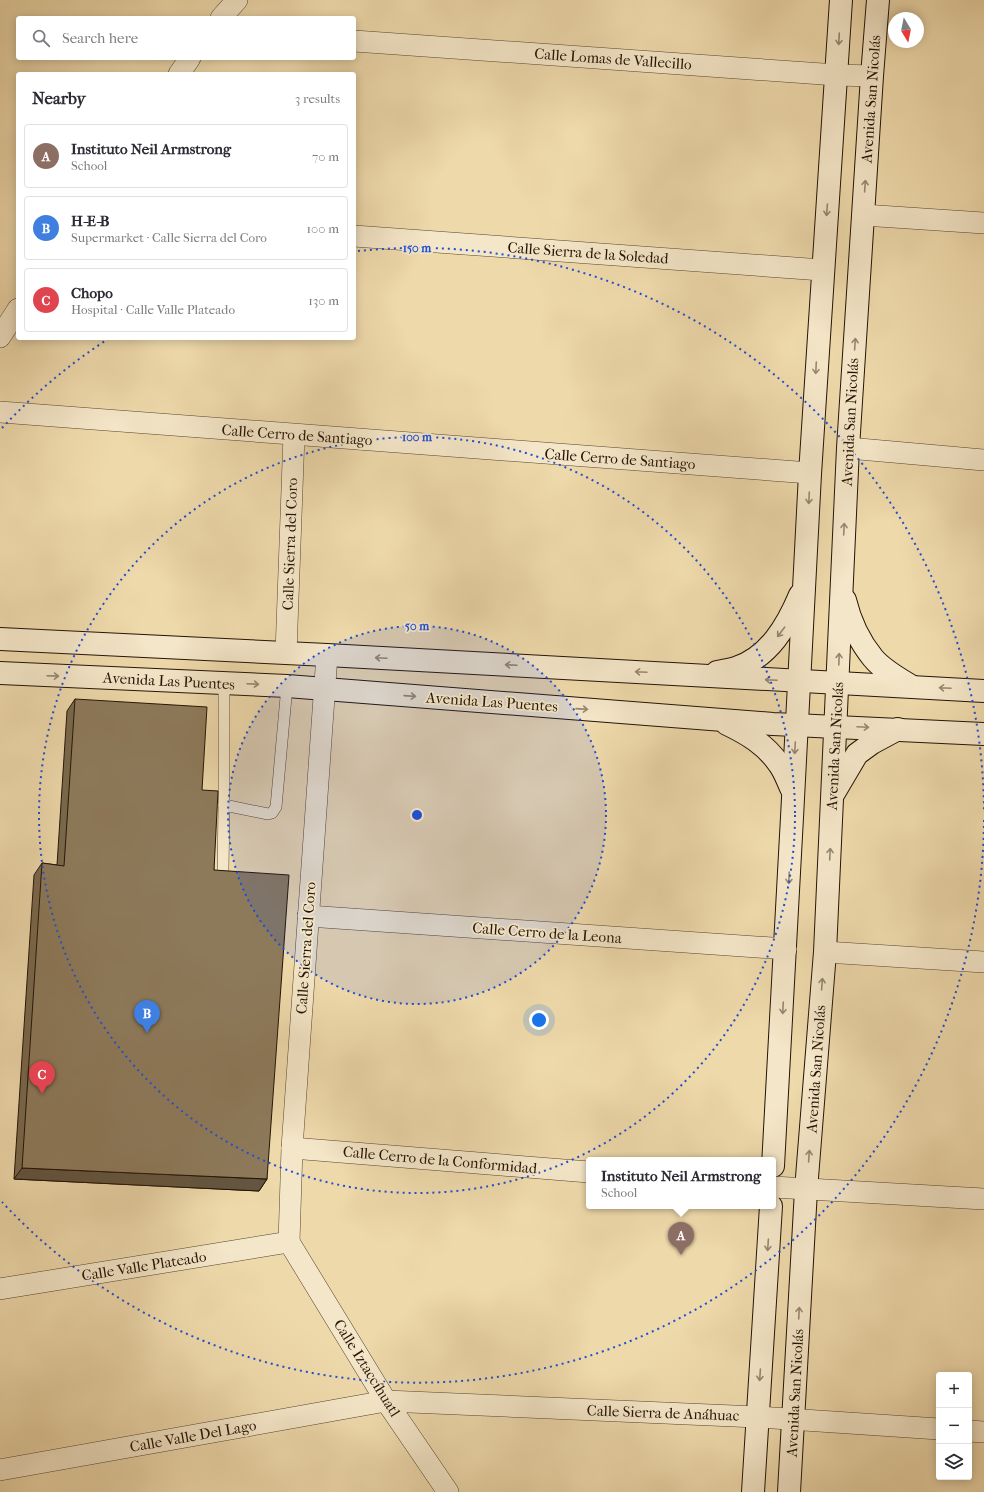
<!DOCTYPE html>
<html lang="en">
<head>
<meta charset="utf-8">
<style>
	:root { --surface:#fff; --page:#f2f2f3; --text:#2b2b33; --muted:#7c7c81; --line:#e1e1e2; --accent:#8f2418 }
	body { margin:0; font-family:"IM FELL French Canon",serif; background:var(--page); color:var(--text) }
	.controls { position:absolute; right:12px; bottom:12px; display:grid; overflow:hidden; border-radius:4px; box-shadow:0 2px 10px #0003 }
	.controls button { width:36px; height:36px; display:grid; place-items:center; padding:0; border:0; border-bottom:1px solid var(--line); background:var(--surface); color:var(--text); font:20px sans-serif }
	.compass { position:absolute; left:888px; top:12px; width:36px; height:36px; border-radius:50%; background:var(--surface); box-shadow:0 2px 10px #0003; rotate:170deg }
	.you { position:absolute; left:539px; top:1020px; width:14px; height:14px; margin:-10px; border:3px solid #fff; border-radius:50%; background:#1a73e8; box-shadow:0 0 0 6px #1a73e833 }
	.badge { display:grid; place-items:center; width:26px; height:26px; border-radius:50%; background:var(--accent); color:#fff; font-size:13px; font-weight:700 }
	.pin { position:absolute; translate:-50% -33px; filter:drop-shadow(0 1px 2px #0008) }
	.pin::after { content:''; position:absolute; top:21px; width:14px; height:12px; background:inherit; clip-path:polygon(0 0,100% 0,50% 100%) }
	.popup { position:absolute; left:586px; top:1157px; width:190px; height:52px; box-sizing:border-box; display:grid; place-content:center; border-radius:4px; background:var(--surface); filter:drop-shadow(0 1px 3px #0005); font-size:13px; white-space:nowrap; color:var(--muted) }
	.popup b { font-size:15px; color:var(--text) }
	.popup::after { content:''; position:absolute; left:50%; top:100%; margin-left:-8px; border:8px solid transparent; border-top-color:var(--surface) }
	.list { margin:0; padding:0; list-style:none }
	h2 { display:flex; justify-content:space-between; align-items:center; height:52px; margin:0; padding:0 16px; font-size:17px }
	h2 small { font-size:13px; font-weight:400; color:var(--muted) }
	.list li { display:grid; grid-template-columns:26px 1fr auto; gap:12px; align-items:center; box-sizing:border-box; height:64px; margin:0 8px 8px; padding:0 8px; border:1px solid var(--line); border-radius:4px }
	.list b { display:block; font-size:15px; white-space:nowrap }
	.list p { margin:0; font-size:13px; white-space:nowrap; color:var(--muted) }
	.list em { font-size:13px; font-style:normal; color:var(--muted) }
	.icon { flex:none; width:22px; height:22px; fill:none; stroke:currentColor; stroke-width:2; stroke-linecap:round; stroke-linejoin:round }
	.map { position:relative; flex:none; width:984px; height:1492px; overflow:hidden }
	.search { position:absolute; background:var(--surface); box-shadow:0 2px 10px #0003; left:16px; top:16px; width:340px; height:44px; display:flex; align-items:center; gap:10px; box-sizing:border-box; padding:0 14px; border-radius:4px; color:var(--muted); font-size:15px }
	.panel { position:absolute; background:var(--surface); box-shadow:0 2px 10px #0003; left:16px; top:72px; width:340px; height:268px; border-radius:4px }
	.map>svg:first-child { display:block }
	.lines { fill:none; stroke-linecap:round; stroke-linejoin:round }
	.lane-casing { stroke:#56442e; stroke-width:12 }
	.street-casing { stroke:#56442e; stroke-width:22 }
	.secondary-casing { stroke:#231305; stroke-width:24 }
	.lane { stroke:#f4e6c8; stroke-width:11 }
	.street { stroke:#f4e6c8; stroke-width:21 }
	.secondary { stroke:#f4e6c8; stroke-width:22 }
	.wall { fill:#79694e; stroke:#231305 }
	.shaded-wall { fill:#635540; stroke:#231305 }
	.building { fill:#8d7a5b; stroke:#231305 }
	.oneway { stroke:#968770 }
	.ring { fill:none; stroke:#1d4ed8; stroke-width:2; stroke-dasharray:2 4 }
	.labels { text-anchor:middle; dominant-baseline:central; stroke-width:3.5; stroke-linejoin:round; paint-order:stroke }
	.street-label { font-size:15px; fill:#231305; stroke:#f4e6c8 }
	.centre { fill:#1d4ed8; stroke:#f4e6c8; stroke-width:2 }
	.ring-label { font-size:12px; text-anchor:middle; font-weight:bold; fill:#1d4ed8; stroke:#f4e6c8; stroke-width:3.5; stroke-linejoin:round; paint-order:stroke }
</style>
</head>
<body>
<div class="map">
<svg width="984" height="1492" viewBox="0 0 984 1492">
	<rect width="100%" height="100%" fill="#eed9ab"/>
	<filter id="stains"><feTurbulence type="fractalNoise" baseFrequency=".005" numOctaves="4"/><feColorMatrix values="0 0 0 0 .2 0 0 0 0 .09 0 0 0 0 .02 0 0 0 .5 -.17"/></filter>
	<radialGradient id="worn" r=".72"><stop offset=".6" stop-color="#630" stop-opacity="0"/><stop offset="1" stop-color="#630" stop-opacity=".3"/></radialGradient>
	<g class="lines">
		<g class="lane-casing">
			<g id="lane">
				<path d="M224,805v-122"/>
				<path d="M223,871l1,-66 44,9 4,-1 4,-6 11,-121"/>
			</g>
		</g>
		<g class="street-casing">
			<g id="street">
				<path d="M221,18l16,-18"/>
				<path d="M354,41l483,34 35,1"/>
				<path d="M179,74l11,-16"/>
				<path d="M863,215l121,8"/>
				<path d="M354,236l468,34"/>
				<path d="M0,337l18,-28"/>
				<path d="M0,412l810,61"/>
				<path d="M848,448l136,12"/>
				<path d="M286,653l8,-218"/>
				<path d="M308,916l478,33"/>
				<path d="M825,952l159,10"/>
				<path d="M292,1148l297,24"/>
				<path d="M773,1187l211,12"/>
				<path d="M289,1242l3,-94 35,-493"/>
				<path d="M289,1242l97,159 62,91"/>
				<path d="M0,1289l289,-47"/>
				<path d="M969,1431l15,1"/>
				<path d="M0,1470l386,-69 371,16 182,12"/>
			</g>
		</g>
		<g class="secondary-casing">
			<g id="secondary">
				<path d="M845,600c5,21 15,42 28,58 10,12 25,20 38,28"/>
				<path d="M0,639l327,16 657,36"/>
				<path d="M717,672c6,-1 13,-2 19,-4 33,-11 51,-42 64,-73"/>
				<path d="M0,673l287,13 486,38 211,10"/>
				<path d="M727,724c21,10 39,21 52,40 6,8 9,18 13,26"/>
				<path d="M834,793l23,-39 15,-11 26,-14"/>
				<path d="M773,1166c14,-231 24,-461 37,-692 9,-158 22,-316 31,-474"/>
				<path d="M753,1492l18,-286"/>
				<path d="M789,1492l17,-302 19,-238 23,-504 24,-372 6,-76"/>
			</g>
		</g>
		<use href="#lane" class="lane"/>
		<use href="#street" class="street"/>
		<use href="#secondary" class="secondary"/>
	</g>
	<path class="wall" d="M75,699l127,91 12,80 53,309 -8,12 -245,-12 20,-304 8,-12 15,2 10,-154z"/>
	<path class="shaded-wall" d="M22,1168l245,11 -8,12 -245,-12z"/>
	<path class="building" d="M75,699l132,8 -5,83 16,1 -4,79 75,5 -22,304 -245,-11 20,-305 22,3z"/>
	<defs><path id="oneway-shaft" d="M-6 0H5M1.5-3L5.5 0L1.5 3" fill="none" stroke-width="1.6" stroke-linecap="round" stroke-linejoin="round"/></defs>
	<g class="oneway">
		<use href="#oneway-shaft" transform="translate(839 39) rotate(93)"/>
		<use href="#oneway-shaft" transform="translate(865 186) rotate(-86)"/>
		<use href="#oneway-shaft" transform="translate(827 210) rotate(94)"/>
		<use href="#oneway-shaft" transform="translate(855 344) rotate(-86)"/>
		<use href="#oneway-shaft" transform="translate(816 368) rotate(93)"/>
		<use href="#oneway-shaft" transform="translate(809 498) rotate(93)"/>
		<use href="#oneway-shaft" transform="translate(844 529) rotate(-87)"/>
		<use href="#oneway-shaft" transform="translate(781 632) rotate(127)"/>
		<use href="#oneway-shaft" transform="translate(381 658) rotate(-177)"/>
		<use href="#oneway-shaft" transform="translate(839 659) rotate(-88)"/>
		<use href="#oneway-shaft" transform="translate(511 665) rotate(-177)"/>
		<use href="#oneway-shaft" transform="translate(641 672) rotate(-177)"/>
		<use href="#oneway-shaft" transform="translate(53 676) rotate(2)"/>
		<use href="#oneway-shaft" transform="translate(771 680) rotate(-177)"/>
		<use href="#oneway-shaft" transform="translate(253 684) rotate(3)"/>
		<use href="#oneway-shaft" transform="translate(945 688) rotate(-177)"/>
		<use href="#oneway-shaft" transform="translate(410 696) rotate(4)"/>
		<use href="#oneway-shaft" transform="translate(582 709) rotate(4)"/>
		<use href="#oneway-shaft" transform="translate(863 727) rotate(3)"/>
		<use href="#oneway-shaft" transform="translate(795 748) rotate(93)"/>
		<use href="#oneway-shaft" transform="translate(830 854) rotate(-87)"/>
		<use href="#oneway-shaft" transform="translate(789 878) rotate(92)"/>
		<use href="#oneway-shaft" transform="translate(822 984) rotate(-86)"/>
		<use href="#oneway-shaft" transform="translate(783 1008) rotate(93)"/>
		<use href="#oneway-shaft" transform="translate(809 1156) rotate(-86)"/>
		<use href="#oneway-shaft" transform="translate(768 1245) rotate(94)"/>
		<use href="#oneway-shaft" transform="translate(799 1313) rotate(-87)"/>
		<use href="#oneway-shaft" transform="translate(760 1375) rotate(94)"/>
	</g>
	<circle cx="417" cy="815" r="189" fill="#1d4ed8" fill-opacity=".12"/>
	<g class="ring">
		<circle cx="417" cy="815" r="189"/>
		<circle cx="417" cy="815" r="378"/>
		<path d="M984 820A567 567 0 0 1 2 1202M2 428A567 567 0 0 1 108 339M358 251A567 567 0 0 1 984 810"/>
	</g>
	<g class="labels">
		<g class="street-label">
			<text transform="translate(613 59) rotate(4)">Calle Lomas de Vallecillo</text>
			<text transform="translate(871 99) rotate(-86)">Avenida San Nicolás</text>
			<text transform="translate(588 253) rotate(4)">Calle Sierra de la Soledad</text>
			<text transform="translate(850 422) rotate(-87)">Avenida San Nicolás</text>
			<text transform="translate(297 435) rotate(4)">Calle Cerro de Santiago</text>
			<text transform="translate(620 459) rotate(4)">Calle Cerro de Santiago</text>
			<text transform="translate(290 544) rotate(-88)">Calle Sierra del Coro</text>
			<text transform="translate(169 681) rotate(3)">Avenida Las Puentes</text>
			<text transform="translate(492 702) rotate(4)">Avenida Las Puentes</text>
			<text transform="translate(835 746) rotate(-87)">Avenida San Nicolás</text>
			<text transform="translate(547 933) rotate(4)">Calle Cerro de la Leona</text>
			<text transform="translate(306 948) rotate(-86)">Calle Sierra del Coro</text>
			<text transform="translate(816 1069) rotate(-86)">Avenida San Nicolás</text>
			<text transform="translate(440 1160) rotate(5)">Calle Cerro de la Conformidad</text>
			<text transform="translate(144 1266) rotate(-9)">Calle Valle Plateado</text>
			<text transform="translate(367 1368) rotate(58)">Calle Iztaccíhuatl</text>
			<text transform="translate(795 1393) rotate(-87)">Avenida San Nicolás</text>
			<text transform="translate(663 1413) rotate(2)">Calle Sierra de Anáhuac</text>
			<text transform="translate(193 1436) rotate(-10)">Calle Valle Del Lago</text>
		</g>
	</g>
	<circle cx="417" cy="815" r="6" class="centre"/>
	<g class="ring-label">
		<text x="417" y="252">150 m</text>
		<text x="417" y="441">100 m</text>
		<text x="417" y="630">50 m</text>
	</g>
	<rect width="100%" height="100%" filter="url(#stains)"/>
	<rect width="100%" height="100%" fill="url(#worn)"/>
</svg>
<div class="controls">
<button>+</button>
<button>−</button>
<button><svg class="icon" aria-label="layers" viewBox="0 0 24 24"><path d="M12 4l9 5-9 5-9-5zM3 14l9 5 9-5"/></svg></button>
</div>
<svg class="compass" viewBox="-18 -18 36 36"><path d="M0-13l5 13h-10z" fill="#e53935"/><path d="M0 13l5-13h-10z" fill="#7c7c81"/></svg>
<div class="you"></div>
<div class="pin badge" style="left:681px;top:1255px;background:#8d6e63">A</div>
<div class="popup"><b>Instituto Neil Armstrong</b>School</div>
<div class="pin badge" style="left:147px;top:1033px;background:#3f7fe0">B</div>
<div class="pin badge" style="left:42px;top:1094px;background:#e0444e">C</div>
<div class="search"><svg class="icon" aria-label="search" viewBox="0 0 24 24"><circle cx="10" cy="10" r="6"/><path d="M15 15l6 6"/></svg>Search here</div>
<section class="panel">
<h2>Nearby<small>3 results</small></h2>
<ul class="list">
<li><span class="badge" style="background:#8d6e63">A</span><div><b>Instituto Neil Armstrong</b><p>School</p></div><em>70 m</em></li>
<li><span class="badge" style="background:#3f7fe0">B</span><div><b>H-E-B</b><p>Supermarket · Calle Sierra del Coro</p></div><em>100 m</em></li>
<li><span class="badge" style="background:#e0444e">C</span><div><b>Chopo</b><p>Hospital · Calle Valle Plateado</p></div><em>130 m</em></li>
</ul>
</section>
</div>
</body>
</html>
